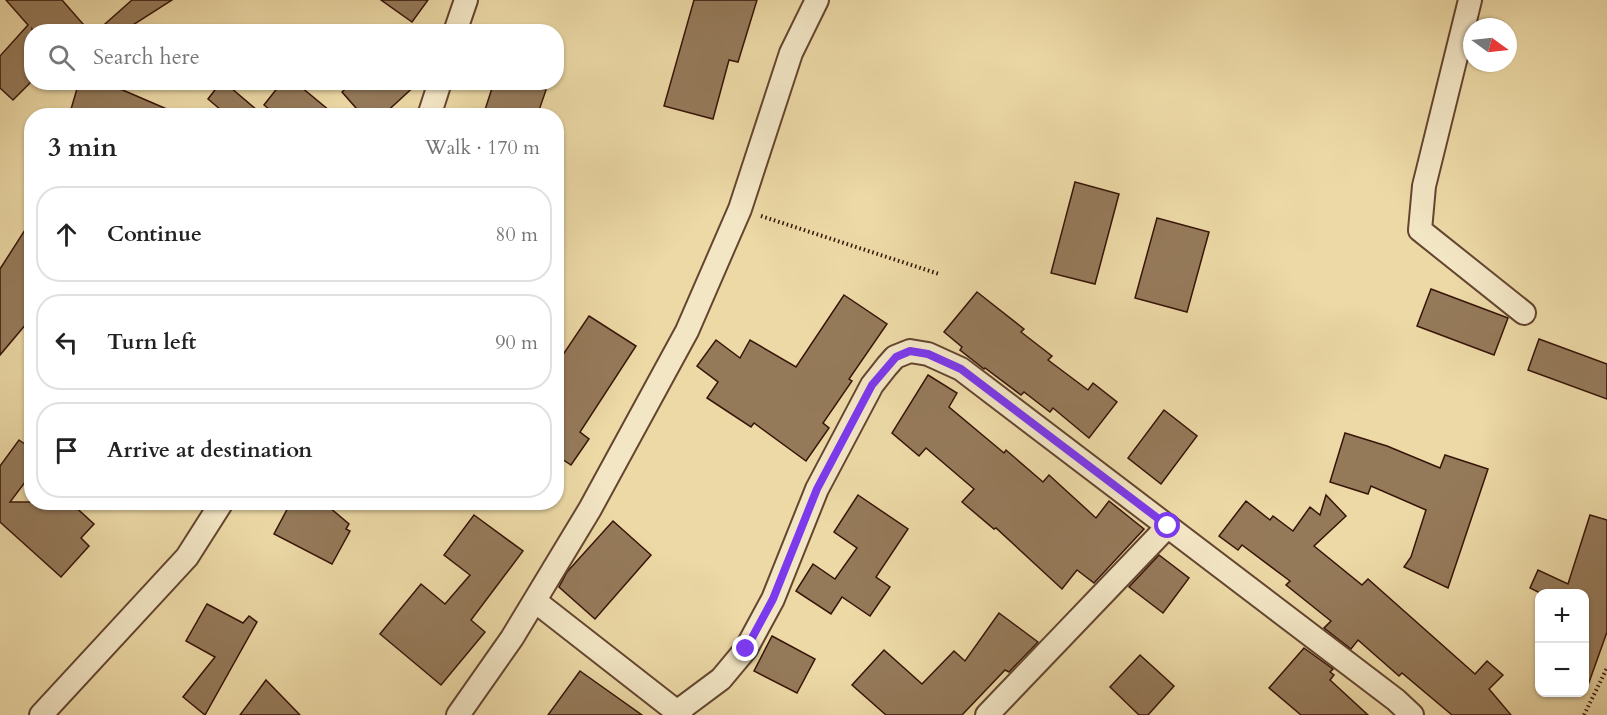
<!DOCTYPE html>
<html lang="en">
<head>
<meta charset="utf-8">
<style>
	:root { --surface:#fff; --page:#f2f2f2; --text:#222; --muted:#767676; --line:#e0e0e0 }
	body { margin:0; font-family:Cardo,serif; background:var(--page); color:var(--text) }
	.controls { position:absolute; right:18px; bottom:18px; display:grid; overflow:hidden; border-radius:12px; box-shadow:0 2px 4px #0004 }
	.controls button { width:54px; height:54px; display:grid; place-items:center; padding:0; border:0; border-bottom:2px solid var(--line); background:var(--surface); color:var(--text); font:30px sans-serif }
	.compass { position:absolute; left:1463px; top:18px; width:54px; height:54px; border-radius:50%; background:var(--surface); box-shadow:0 2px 4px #0004; rotate:105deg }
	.stop { position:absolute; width:18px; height:18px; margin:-14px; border:4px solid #7c3aed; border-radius:50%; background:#fff }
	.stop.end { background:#7c3aed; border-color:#fff; box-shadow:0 2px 6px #0008 }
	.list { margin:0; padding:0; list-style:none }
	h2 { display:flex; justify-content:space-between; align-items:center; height:78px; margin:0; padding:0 24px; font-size:26px }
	h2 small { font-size:20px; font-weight:400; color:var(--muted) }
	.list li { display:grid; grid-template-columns:39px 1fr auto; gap:18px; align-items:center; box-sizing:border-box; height:96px; margin:0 12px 12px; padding:0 12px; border:2px solid var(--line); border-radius:24px }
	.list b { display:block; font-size:22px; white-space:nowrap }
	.list em { font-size:20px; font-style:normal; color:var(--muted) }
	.icon { flex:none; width:33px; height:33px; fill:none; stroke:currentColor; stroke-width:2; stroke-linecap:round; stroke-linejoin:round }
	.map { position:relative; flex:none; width:1607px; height:715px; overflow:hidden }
	.search { position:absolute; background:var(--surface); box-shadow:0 2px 4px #0004; left:24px; top:24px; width:540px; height:66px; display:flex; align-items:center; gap:15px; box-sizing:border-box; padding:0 21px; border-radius:24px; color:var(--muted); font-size:22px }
	.panel { position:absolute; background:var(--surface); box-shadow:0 2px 4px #0004; left:24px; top:108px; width:540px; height:402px; border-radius:24px }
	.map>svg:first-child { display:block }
	.building { fill:#957a5a; stroke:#371408; stroke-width:1.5 }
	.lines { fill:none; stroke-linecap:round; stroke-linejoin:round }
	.minor-casing { stroke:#644530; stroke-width:26 }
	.path { stroke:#371408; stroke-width:4; stroke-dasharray:1.5 3; stroke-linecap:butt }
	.minor { stroke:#f3e6c5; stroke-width:22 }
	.route { stroke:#7c3aed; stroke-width:8 }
</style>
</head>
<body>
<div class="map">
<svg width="1607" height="715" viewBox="0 0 1607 715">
	<rect width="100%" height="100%" fill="#ecd9a6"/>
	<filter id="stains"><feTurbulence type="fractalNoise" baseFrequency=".00333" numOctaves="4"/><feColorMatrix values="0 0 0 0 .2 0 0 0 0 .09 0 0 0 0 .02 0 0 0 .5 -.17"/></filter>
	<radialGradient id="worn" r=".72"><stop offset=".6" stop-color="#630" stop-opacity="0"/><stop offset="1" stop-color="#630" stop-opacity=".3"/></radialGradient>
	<g class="building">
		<path d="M6,0h56l28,32h-56l-2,-3v52l-19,19 -13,-12v-32l28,-31z"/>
		<path d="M132,0h40l-50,32h-26z"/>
		<path d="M381,0h47l-16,22z"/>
		<path d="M694,0h63l-19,62 -9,-2 -16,59 -49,-13z"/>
		<path d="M79,82h41l-2,6 65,28h-114z"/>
		<path d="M221,82h3l40,34h-36l-20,-17z"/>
		<path d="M282,82h13l41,34h-59l-13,-11z"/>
		<path d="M353,82h66l-37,34h-19l-21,-24z"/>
		<path d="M494,82h31l21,8 -9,26h-54z"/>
		<path d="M1075,182l44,12 -24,90 -44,-11z"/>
		<path d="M1157,218l52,14 -22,80 -52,-14z"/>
		<path d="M32,219v98l-32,38v-86z"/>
		<path d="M1431,289l77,29 -14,37 -77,-29z"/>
		<path d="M977,292l47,37 -3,3 31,24 -4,4 40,30 5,-7 24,19 -28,36 -36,-30 -3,4 -26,-20 -3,3 -36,-27 -1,1 -24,-19 2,-3 -18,-15z"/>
		<path d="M844,295l43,29 -38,55 3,2 -29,42 6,5 -23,33 -52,-38 -3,4 -44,-29 11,-16 -21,-16 19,-26 24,18 10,-18 46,27z"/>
		<path d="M589,316l47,30 -56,86 9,7 -18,26 -15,-10v-90z"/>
		<path d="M1539,339l68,25v35l-79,-29z"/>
		<path d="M928,375l29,18 -8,14 55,46 2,-3 37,32 6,-7 47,43 13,-17 35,28 -50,54 -17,-13 -15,19 -66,-61 -2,1 -32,-27 12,-13 -48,-41 -7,8 -27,-23z"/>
		<path d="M1164,410l33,26 -36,48 -33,-26z"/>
		<path d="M1345,433l42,13 53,22 5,-13 43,14 -40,119 -44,-21 7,-10 15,-47 -55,-24 -3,8 -38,-12z"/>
		<path d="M19,440l13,9v24l-22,29h60l24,22 -13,14 8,8 -28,31 -61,-55v-56z"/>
		<path d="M858,495l50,34 -32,48 14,10 -20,29 -28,-19 -11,17 -35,-23 17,-27 22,15 22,-31 -23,-16z"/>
		<path d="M1326,495l20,21 -32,30 48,39 6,-6 107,95 12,-13 16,14 -14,14 22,26h-59l-50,-42 -3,3 -41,-36 -7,9 -27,-21 7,-7 -45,-36 4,-4 -48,-36 -4,5 -19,-14 27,-35 24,19 3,-4 20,15 17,-24 10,8z"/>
		<path d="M291,502h32l26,22 -3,5 4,2 -18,33 -58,-30z"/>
		<path d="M474,515l49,36 -52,69 14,12 -44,53 -61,-51 41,-50 24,20 25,-29 -26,-20z"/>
		<path d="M1590,515l17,5v112l-20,56 -3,-1v-93h-42l-12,-6 8,-18 30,14z"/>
		<path d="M613,521l38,34 -56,64 -36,-32 8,-15z"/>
		<path d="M1159,555l30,23 -26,35 -34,-26z"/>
		<path d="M207,604l36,19 6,-7 8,6 -52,93 -22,-18 32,-40 -29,-16z"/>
		<path d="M999,613l39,29 -29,30 -4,-2 -43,45h-76l-34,-30 32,-35 38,34 32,-33 11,10z"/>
		<path d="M772,636l43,23 -18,34 -43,-22z"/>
		<path d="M1304,648l29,21 -3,3 4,3 -4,5 38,35h-67l-32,-27z"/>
		<path d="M1140,655l34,31 -26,29h-9l-29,-28z"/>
		<path d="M580,671l62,44h-94z"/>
		<path d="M266,680l34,35h-60z"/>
	</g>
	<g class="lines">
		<g class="minor-casing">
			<g id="minor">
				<path d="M1470,0l-46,186 -4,44 104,83"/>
				<path d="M455,32l11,-32"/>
				<path d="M429,116l11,-34"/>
				<path d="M535,601l146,114"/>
				<path d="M678,711l43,-32 25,-30 27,-50 44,-110 55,-104 15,-19 8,-9 15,-6 18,3 33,15 435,331 16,15"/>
				<path d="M41,715l146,-158 35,-55"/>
				<path d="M458,715l54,-77 78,-129 97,-178 53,-122 51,-156 26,-53"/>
				<path d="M987,715l181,-189"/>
			</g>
		</g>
		<g class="path">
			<path d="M761,216l178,58"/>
			<path d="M1584,715l23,-47"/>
		</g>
		<use href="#minor" class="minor"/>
	</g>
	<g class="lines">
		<path class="route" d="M746,649l27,-50 44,-110 55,-104 24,-28 14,-6 18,3 33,15 207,157"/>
	</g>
	<rect width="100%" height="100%" filter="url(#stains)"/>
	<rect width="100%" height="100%" fill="url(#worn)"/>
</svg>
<div class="controls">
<button>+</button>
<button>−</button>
</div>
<svg class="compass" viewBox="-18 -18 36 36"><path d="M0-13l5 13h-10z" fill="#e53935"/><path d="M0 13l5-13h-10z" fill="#767676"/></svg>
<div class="stop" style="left:1168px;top:526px"></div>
<div class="stop end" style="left:746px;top:649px"></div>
<div class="search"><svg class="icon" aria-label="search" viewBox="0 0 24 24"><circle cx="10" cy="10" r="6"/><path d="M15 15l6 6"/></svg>Search here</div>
<section class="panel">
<h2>3 min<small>Walk · 170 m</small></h2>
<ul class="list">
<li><svg class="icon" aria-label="ahead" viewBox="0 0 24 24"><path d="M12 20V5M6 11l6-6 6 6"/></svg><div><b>Continue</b></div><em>80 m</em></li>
<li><svg class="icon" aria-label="left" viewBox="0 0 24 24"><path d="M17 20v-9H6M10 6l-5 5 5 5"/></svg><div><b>Turn left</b></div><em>90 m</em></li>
<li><svg class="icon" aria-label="arrive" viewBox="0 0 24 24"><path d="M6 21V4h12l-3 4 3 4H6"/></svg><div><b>Arrive at destination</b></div></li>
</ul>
</section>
</div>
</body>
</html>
